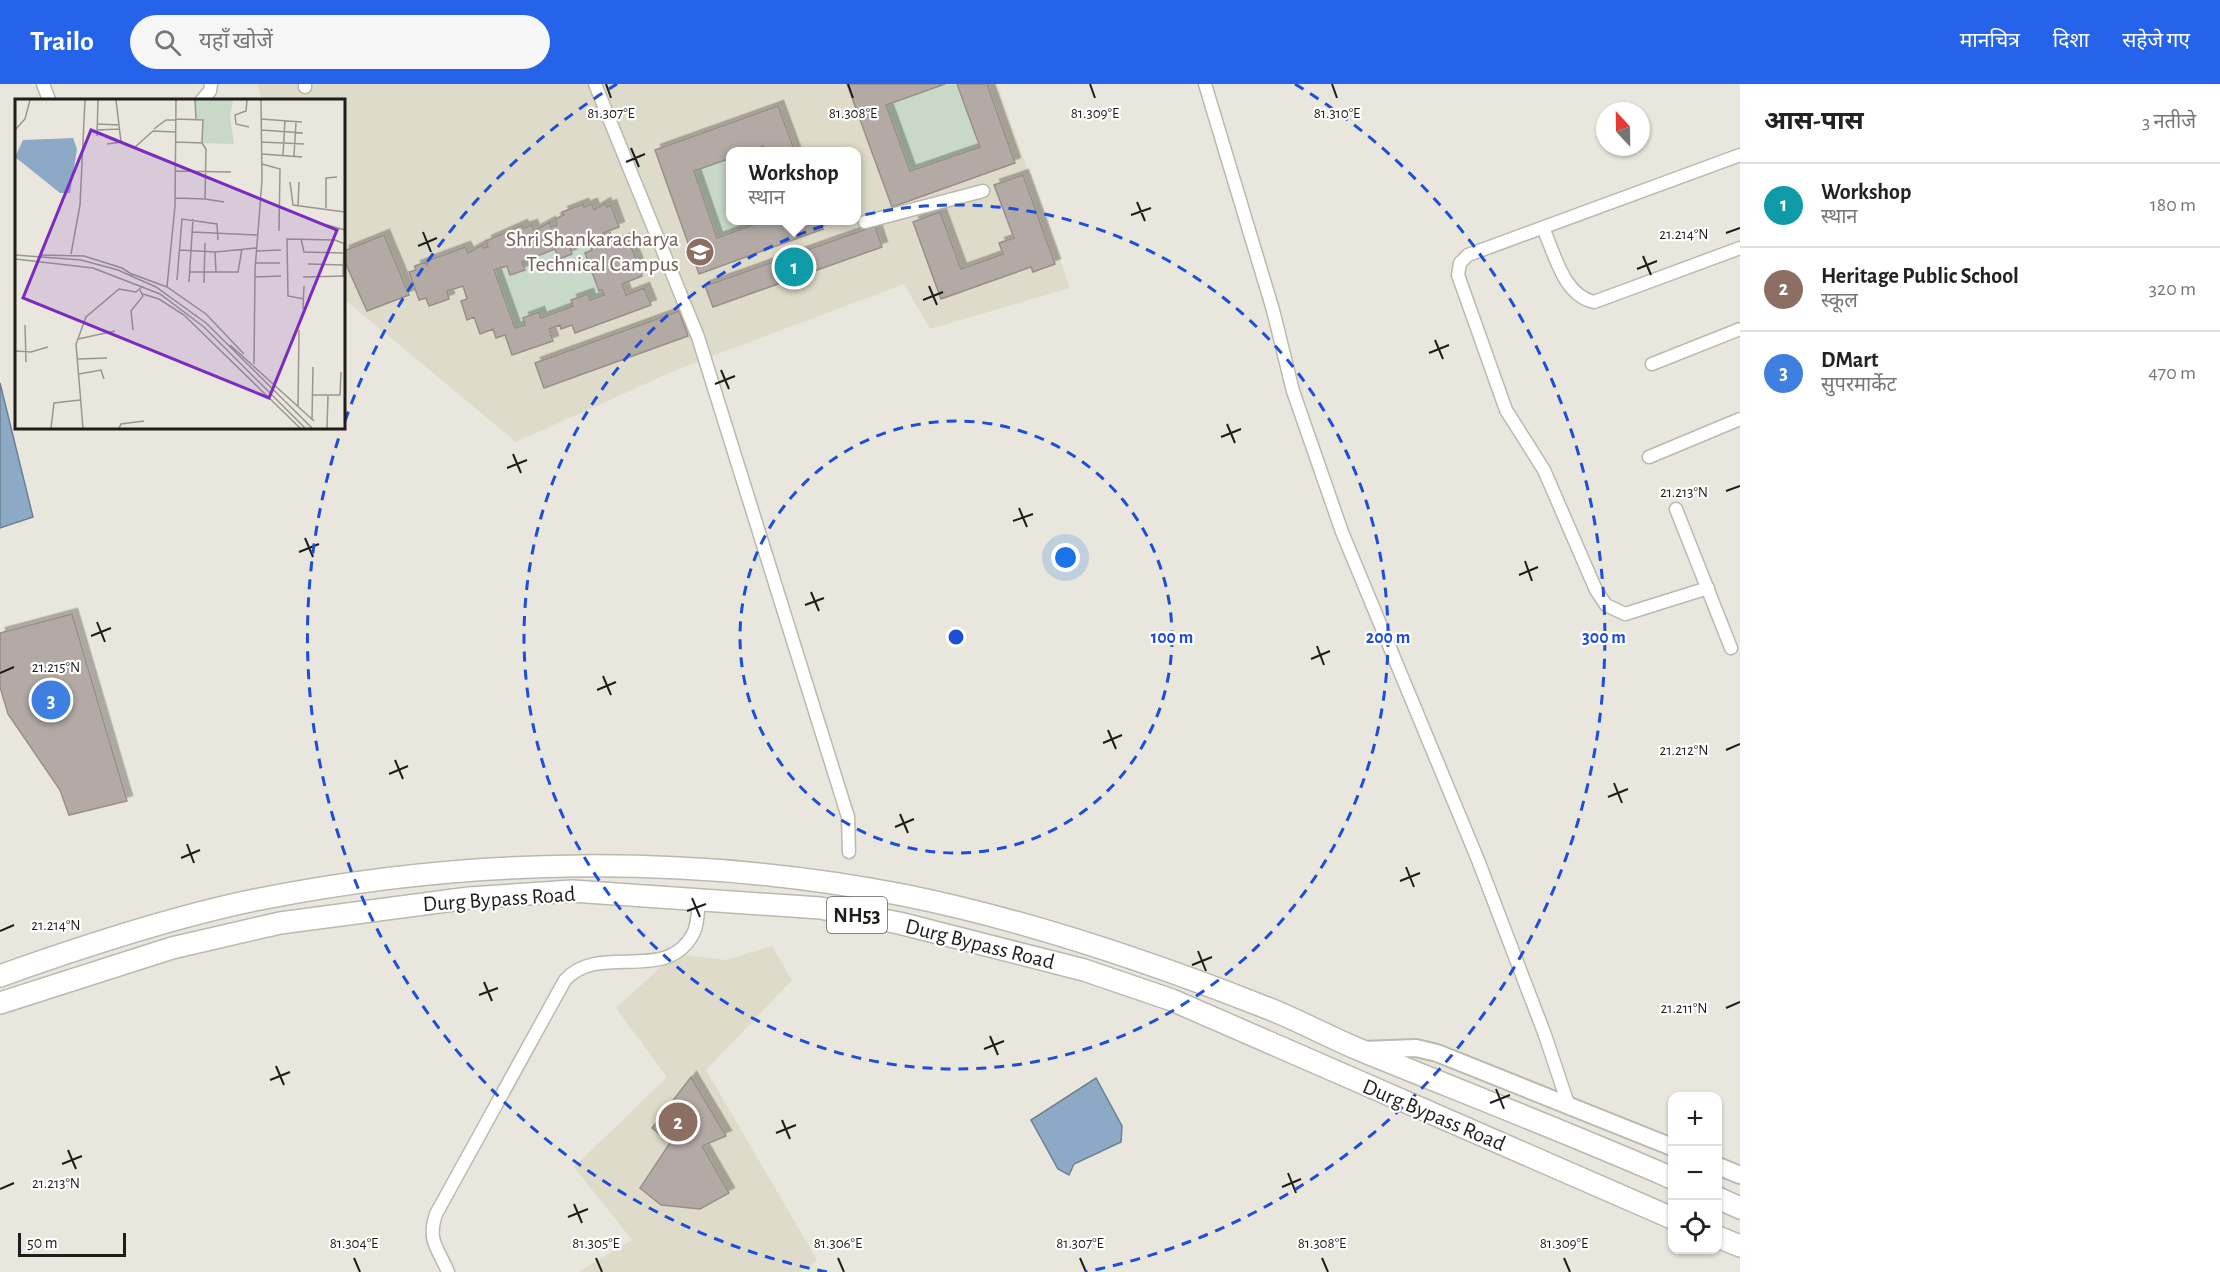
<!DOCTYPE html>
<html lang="hi">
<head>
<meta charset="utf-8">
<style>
	:root { --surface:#fff; --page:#f6f6f6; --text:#222; --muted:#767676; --line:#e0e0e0; --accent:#2563eb }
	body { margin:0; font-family:"Alegreya Sans","Noto Sans Devanagari",sans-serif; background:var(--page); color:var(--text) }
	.controls { position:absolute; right:18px; bottom:18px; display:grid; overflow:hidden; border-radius:12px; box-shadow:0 2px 4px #0004 }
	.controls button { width:54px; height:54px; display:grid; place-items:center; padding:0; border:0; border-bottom:2px solid var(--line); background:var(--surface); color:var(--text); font:30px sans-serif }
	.compass { position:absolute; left:1596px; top:18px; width:54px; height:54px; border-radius:50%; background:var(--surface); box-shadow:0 2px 4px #0004; rotate:338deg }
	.scale { position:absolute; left:18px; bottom:15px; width:108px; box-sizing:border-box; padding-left:6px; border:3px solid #1e1d19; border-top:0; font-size:16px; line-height:21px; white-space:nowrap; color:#1e1d19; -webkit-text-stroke:4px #fff; paint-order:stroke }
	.you { position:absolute; left:1066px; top:474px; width:21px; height:21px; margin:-15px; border:4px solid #fff; border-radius:50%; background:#1a73e8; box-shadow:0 0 0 9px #1a73e833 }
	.badge { display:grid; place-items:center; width:39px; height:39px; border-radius:50%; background:var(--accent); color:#fff; font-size:20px; font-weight:700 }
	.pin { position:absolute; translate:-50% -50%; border:3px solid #fff; box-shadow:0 2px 6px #0006 }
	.popup { position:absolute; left:726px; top:63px; width:135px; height:78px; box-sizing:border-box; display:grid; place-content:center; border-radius:12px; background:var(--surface); filter:drop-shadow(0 2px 4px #0005); font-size:20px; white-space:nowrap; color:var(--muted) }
	.popup b { font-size:22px; color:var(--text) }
	.popup::after { content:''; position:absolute; left:50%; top:100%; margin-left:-12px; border:12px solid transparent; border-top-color:var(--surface) }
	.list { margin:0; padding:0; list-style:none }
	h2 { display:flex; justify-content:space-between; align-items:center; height:78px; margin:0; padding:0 24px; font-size:26px }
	h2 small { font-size:20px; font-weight:400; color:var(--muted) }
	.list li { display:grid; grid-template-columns:39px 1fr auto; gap:18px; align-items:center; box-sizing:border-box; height:84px; padding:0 24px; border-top:2px solid var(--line) }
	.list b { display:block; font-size:22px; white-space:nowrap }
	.list p { margin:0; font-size:20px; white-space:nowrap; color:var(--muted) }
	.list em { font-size:20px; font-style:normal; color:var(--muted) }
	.icon { flex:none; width:33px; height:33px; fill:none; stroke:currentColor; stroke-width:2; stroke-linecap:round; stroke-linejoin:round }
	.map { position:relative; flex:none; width:1740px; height:1188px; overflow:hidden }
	header { display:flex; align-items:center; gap:36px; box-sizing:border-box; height:84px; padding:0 30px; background:var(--accent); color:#fff }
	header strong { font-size:28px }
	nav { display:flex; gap:33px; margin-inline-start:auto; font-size:21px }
	.search { width:420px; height:54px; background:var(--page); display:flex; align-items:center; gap:15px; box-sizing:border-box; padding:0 21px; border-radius:33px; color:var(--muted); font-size:22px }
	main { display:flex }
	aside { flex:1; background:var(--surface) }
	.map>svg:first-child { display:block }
	.built { fill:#dfdbca; fill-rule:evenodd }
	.green { fill:#c8dac7 }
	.water { fill:#8caac5; stroke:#6b8091; stroke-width:1.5 }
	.building { fill:#b3aaa5; stroke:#988f8a; stroke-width:1.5; fill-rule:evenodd; filter:url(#shadow) }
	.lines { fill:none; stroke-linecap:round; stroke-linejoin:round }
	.street-casing { stroke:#bab8af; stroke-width:15 }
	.secondary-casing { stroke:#bab8af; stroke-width:20 }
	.highway-casing { stroke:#bab8af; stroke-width:24 }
	.street { stroke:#fff; stroke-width:12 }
	.secondary { stroke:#fff; stroke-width:16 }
	.highway { stroke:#fff; stroke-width:21 }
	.ticks { fill:none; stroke:#1e1d19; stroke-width:2 }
	.ring { fill:none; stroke:#1d4ed8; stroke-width:3; stroke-dasharray:10 8 }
	.labels { text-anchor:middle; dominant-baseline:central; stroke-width:4.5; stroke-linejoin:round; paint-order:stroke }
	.shield { fill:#fff; stroke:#62615e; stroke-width:1.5 }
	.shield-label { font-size:21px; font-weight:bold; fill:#1e1d19 }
	.education-label { font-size:22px; fill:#785e54; stroke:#fff; text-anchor:end }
	.street-label { font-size:22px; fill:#1e1d19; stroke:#fff }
	.inset-road { fill:none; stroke:#98968f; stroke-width:1.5 }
	.view { fill:#7b2cbf; fill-opacity:0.15; stroke:#7b2cbf; stroke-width:3 }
	.inset-edge { fill:none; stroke:#1e1d19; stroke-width:3 }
	.ticks-label { font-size:15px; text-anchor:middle; fill:#1e1d19; stroke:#fff; stroke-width:4.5; stroke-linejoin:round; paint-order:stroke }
	.centre { fill:#1d4ed8; stroke:#fff; stroke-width:3 }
	.ring-label { font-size:18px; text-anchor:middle; font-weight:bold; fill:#1d4ed8; stroke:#fff; stroke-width:4.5; stroke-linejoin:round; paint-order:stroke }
</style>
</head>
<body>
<header>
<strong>Trailo</strong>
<div class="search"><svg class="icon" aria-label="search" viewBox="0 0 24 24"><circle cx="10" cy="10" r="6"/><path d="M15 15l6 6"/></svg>यहाँ खोजें</div>
<nav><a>मानचित्र</a><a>दिशा</a><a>सहेजे गए</a></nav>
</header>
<main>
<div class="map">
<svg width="1740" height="1188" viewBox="0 0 1740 1188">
	<defs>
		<filter id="shadow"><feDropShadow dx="5.5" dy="-5.5" stdDeviation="0" flood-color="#0004"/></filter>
	</defs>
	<rect width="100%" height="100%" fill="#e9e6dd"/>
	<g class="built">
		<path d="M257,0h740l73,204 -140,41 -26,-45 -221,83 -167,75 -172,-143v-199h-82zM731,68h126v68h-126z"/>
		<path d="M772,862l20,34 -86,90 111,190 -18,12h-221l54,-32 -58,-73 93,-90 -51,-69 59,-54 51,6z"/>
	</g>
	<g class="green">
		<path d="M945,0h12l23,63 -70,24 -24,-66z"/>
		<path d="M731,74v62l35,1 -49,17 -23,-67z"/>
		<path d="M589,157l3,9 -7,3 14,37h3l2,5 -14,5 -2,-6c-19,16 -40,24 -65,24l2,7 -10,3 -21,-58 13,-4 3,8 12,-12 33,-13 4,10 13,-5 -2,-6z"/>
	</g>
	<g class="water">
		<path d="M0,299l33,134 -33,11z"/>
		<path d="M1096,994l26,48 -1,16 -47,22 -5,11 -11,-6 -27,-49z"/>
	</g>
	<g class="building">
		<path d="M847,0h98l-59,21 24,66 70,-24 -23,-63h30l28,79 -123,44z"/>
		<path d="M778,22l17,46h-30l-2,-6 -14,6h-18v6l-37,13 23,67 49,-18h53l4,9 -124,45 -44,-124z"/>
		<path d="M1023,91l32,89 -22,8 -2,-5 -90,32 -28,-77 27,-10 21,57 42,-15 -4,-11 15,-5 -20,-53z"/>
		<path d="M605,119l2,4 4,-2 8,22 -16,6 4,12 21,-7 14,38 -20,8 4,11 18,-7 7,17 -76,28 -3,-8 -11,4 -1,-4 -11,4 4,12 -41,14 -7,-20 -9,3 -3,-9 -13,5 -6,-17 -7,3 -6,-19 6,-2 -4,-13 -16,5 2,8 -20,7 -3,-8 -7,2 -10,-28 7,-2 -1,-4 11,-4 1,4v-5l38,-14 3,6 14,-8 1,3 5,-1 -2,-6 36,-16 1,3 9,-3 2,6 16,-9 1,5 6,-2 -2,-6 9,-4 -2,-3 21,-8 1,3 8,-3 2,6zM589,157l3,9 -7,3 14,38 3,-1 2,5 -14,5 -2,-6 -17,6 2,6 -32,12 -2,-6 -16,6 2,7 -10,3 -21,-58 13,-4 3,9 15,-5 -3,-8 33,-13 4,10 13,-5 -2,-6z"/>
		<path d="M875,142l7,21 -169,60 -8,-21z"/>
		<path d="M384,151l25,60 -42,16 -23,-51v-9z"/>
		<path d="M679,227l9,25 -144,52 -9,-25z"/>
		<path d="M72,530l55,187 -58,14 -9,-25 -52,-76 -8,-27v-54z"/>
		<path d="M691,993l35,59 -24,10 27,47 -29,16 -39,-4 -21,-17 30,-45 -18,-15z"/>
	</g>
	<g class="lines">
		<g class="street-casing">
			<g id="street">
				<path d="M43,0l6,16"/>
				<path d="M305,0v3"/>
				<path d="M595,0l103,253 150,480 1,35"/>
				<path d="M1205,0l68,226 20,81 49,141 136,328 67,175 23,69"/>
				<path d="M202,16l8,-9 1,-7"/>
				<path d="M865,138l118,-31"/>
				<path d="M1543,144c12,26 20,67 51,74l146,-54"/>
				<path d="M1652,280l88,-35"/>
				<path d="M1649,373l91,-38"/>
				<path d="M1676,425l55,139"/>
				<path d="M1708,504l-83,26 -19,-9 -10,-15 -52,-120 -38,-60 -48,-135 2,-12 8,-8 272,-100"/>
				<path d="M448,1188c-10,-24 -21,-31 -12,-58l129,-234c36,-39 102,6 129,-48 4,-9 4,-23 5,-33"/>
			</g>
		</g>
		<g class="secondary-casing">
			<g id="secondary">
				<path d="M1362,966l54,-2 21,5 235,94"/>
				<path d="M1718,1082l22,9"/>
			</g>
		</g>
		<g class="highway-casing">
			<g id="highway">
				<path d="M0,892c81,-29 176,-60 260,-77 211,-42 431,-45 643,-4 119,24 245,66 359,111 35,13 68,32 103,46 103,42 206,82 307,126"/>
				<path d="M0,919l172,-55 108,-25 189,-25 103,-7 248,17 79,15 185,47 88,30 500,218"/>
				<path d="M1718,1114l22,10"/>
				<path d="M1718,1153l22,9"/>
			</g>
		</g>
		<use href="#street" class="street"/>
		<use href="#secondary" class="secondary"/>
		<use href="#highway" class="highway"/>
	</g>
	<path class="ticks" d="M606,0l5,14M848,0l5,14M1090,0l5,14M1332,0l5,14M631,64l8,19M626,78l19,-8M1137,118l8,19M1131,131l20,-7M423,148l8,20M1726,149l14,-5M418,162l19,-8M1643,172l8,19M1637,185l20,-8M929,202l8,19M923,216l20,-8M1435,256l8,19M1429,269l20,-8M721,286l8,19M715,300l20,-8M1227,340l8,19M1221,353l20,-8M513,370l8,19M507,384l20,-8M1726,407l14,-5M1019,424l8,19M1013,437l20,-7M305,454l8,19M299,468l20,-8M1525,477l7,20M1519,491l19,-8M811,508l8,19M805,521l19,-7M97,538l8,20M91,552l20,-8M1317,562l7,19M1311,575l19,-8M0,589l14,-6M603,592l8,19M597,606l19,-8M1108,646l8,19M1103,659l19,-8M1726,666l14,-6M395,676l8,19M389,690l19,-8M1614,699l8,20M1608,713l20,-8M900,730l8,19M895,743l19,-8M187,760l7,19M181,774l19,-8M1406,783l8,20M1400,797l20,-8M692,814l8,19M687,827l19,-7M0,847l14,-6M1198,867l8,20M1192,881l20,-8M484,898l8,19M479,911l19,-7M1726,924l14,-6M990,952l8,19M984,965l20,-8M276,982l8,19M270,996l20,-8M1496,1005l8,20M1490,1019l20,-8M782,1036l8,19M776,1049l20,-8M68,1066l8,19M62,1080l20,-8M1288,1089l8,20M1282,1103l19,-8M0,1105l14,-6M574,1120l8,19M568,1133l20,-8M354,1174l6,14M596,1174l6,14M838,1174l6,14M1080,1174l6,14M1322,1174l6,14M1564,1174l6,14"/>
	<g class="ring">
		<circle cx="956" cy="553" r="216"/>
		<circle cx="956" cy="553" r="432"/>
		<path d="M827 1188A648 648 0 0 1 341 347M345 337A648 648 0 0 1 617 0M1295 0A648 648 0 0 1 1085 1188"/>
	</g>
	<defs>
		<g id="university-disc" transform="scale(1.5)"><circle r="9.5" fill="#8d6e63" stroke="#fff"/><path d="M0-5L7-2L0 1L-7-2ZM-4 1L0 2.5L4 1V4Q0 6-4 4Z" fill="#fff"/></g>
	</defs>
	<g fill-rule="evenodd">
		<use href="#university-disc" x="700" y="168"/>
	</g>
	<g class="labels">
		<rect class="shield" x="827" y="813" width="60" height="36" rx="4.5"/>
		<g class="shield-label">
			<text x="857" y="831">NH53</text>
		</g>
		<g class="education-label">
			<text x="679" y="155">Shri Shankaracharya<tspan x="679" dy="25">Technical Campus</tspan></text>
		</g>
		<g class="street-label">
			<text transform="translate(499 815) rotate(-4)">Durg Bypass Road</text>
			<text transform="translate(980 860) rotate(14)">Durg Bypass Road</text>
			<text transform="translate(1434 1031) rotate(23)">Durg Bypass Road</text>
		</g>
	</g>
	<g transform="translate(15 15)">
		<rect width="330" height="330" fill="#e9e6dd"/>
		<path d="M180,1h38l-3,17 4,27 -32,-1 1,-23 -7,-1z" fill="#c8dac7"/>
		<path d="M58,39l4,11 -7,44h-10l-45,-36 8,-17z" fill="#8caac5"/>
		<path class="inset-road" d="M180,1l1,19M232,1l-1,11 -11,4 1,9 13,3M246,20l41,3M82,25l22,1M139,30l12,-9h9M0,31l10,-11 5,-19M82,31l23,-1M246,31l42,3M82,37l1,-36M160,43l27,1M246,43l43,2M92,45l14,-2 -5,-42M119,49l19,-17 22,1M247,55l40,3M268,56l2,-35M279,57l2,-34M247,65l18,5 -1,62M160,72l56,1M275,83l3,23 52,7M160,99l30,1 1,-50 -4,-6 1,-23 -27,-1M190,100l19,3M283,107l1,-24M311,109v-30l11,-1M312,126l18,5M177,133l66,3M286,140l3,13 39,1M164,151l37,2 40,-4M241,152l25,-1M200,153l1,20h22l4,-23M56,155l9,-49 5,-105M0,156l66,5 37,10 38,17 50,36 106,105M24,156l45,1 38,12 11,7M0,160l78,9 67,26 44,33 101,101M241,164h24M293,165l35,1M174,173h27M117,175l35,13 39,27 38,40M240,178l26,-1M288,178l42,-1M328,178l1,-33M162,181l5,-61 35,5 1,16M174,183l4,-63M189,184l1,-40M152,188l8,-81 1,-106M128,195l16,5 25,16 116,113M289,200l-16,-3 -1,-57 48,1 10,4M288,210l1,-23M10,226l1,37M118,231l-2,-19 12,-15 -3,-6M63,240l37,-8M215,246l84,76M0,252l16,1 17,-5M63,260l29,-1M239,265l1,-94 7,-90 -1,-80M64,275l22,-4 3,9M297,296h28l1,-23M283,308l1,-77M297,320l1,-52M36,329l3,-25 26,-3M68,329l-7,-84 10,-27 33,-28 17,3 7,-6M104,329l2,-4 23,-3M312,329l1,-32"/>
		<path class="view" d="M76,31l246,100 -68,168 -246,-100z"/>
		<rect width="330" height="330" class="inset-edge"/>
	</g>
	<g class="ticks-label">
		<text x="611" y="34">81.307°E</text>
		<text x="853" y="34">81.308°E</text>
		<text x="1095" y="34">81.309°E</text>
		<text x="1337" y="34">81.310°E</text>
		<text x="1684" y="155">21.214°N</text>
		<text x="1684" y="413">21.213°N</text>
		<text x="56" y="588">21.215°N</text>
		<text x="1684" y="671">21.212°N</text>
		<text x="56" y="846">21.214°N</text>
		<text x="1684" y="929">21.211°N</text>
		<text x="56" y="1104">21.213°N</text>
		<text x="354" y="1164">81.304°E</text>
		<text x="596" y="1164">81.305°E</text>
		<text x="838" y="1164">81.306°E</text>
		<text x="1080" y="1164">81.307°E</text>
		<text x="1322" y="1164">81.308°E</text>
		<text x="1564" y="1164">81.309°E</text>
	</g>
	<circle cx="956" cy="553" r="9" class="centre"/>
	<g class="ring-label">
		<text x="1172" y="559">100 m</text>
		<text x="1388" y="559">200 m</text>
		<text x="1604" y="559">300 m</text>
	</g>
</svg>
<div class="controls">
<button>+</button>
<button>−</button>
<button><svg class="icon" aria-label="locate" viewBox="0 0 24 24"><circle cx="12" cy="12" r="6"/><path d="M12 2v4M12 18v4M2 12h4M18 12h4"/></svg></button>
</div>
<svg class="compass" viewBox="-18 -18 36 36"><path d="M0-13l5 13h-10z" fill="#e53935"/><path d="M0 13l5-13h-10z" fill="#767676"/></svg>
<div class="scale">50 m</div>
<div class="you"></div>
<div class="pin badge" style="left:794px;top:183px;background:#0f9aa8">1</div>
<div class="popup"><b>Workshop</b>स्थान</div>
<div class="pin badge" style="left:678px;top:1038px;background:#8d6e63">2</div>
<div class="pin badge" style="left:51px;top:616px;background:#3f7fe0">3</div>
</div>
<aside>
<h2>आस-पास<small>3 नतीजे</small></h2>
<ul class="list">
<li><span class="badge" style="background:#0f9aa8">1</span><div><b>Workshop</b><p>स्थान</p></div><em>180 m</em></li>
<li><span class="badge" style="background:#8d6e63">2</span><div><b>Heritage Public School</b><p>स्कूल</p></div><em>320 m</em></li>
<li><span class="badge" style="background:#3f7fe0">3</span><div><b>DMart</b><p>सुपरमार्केट</p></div><em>470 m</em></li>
</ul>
</aside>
</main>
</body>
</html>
